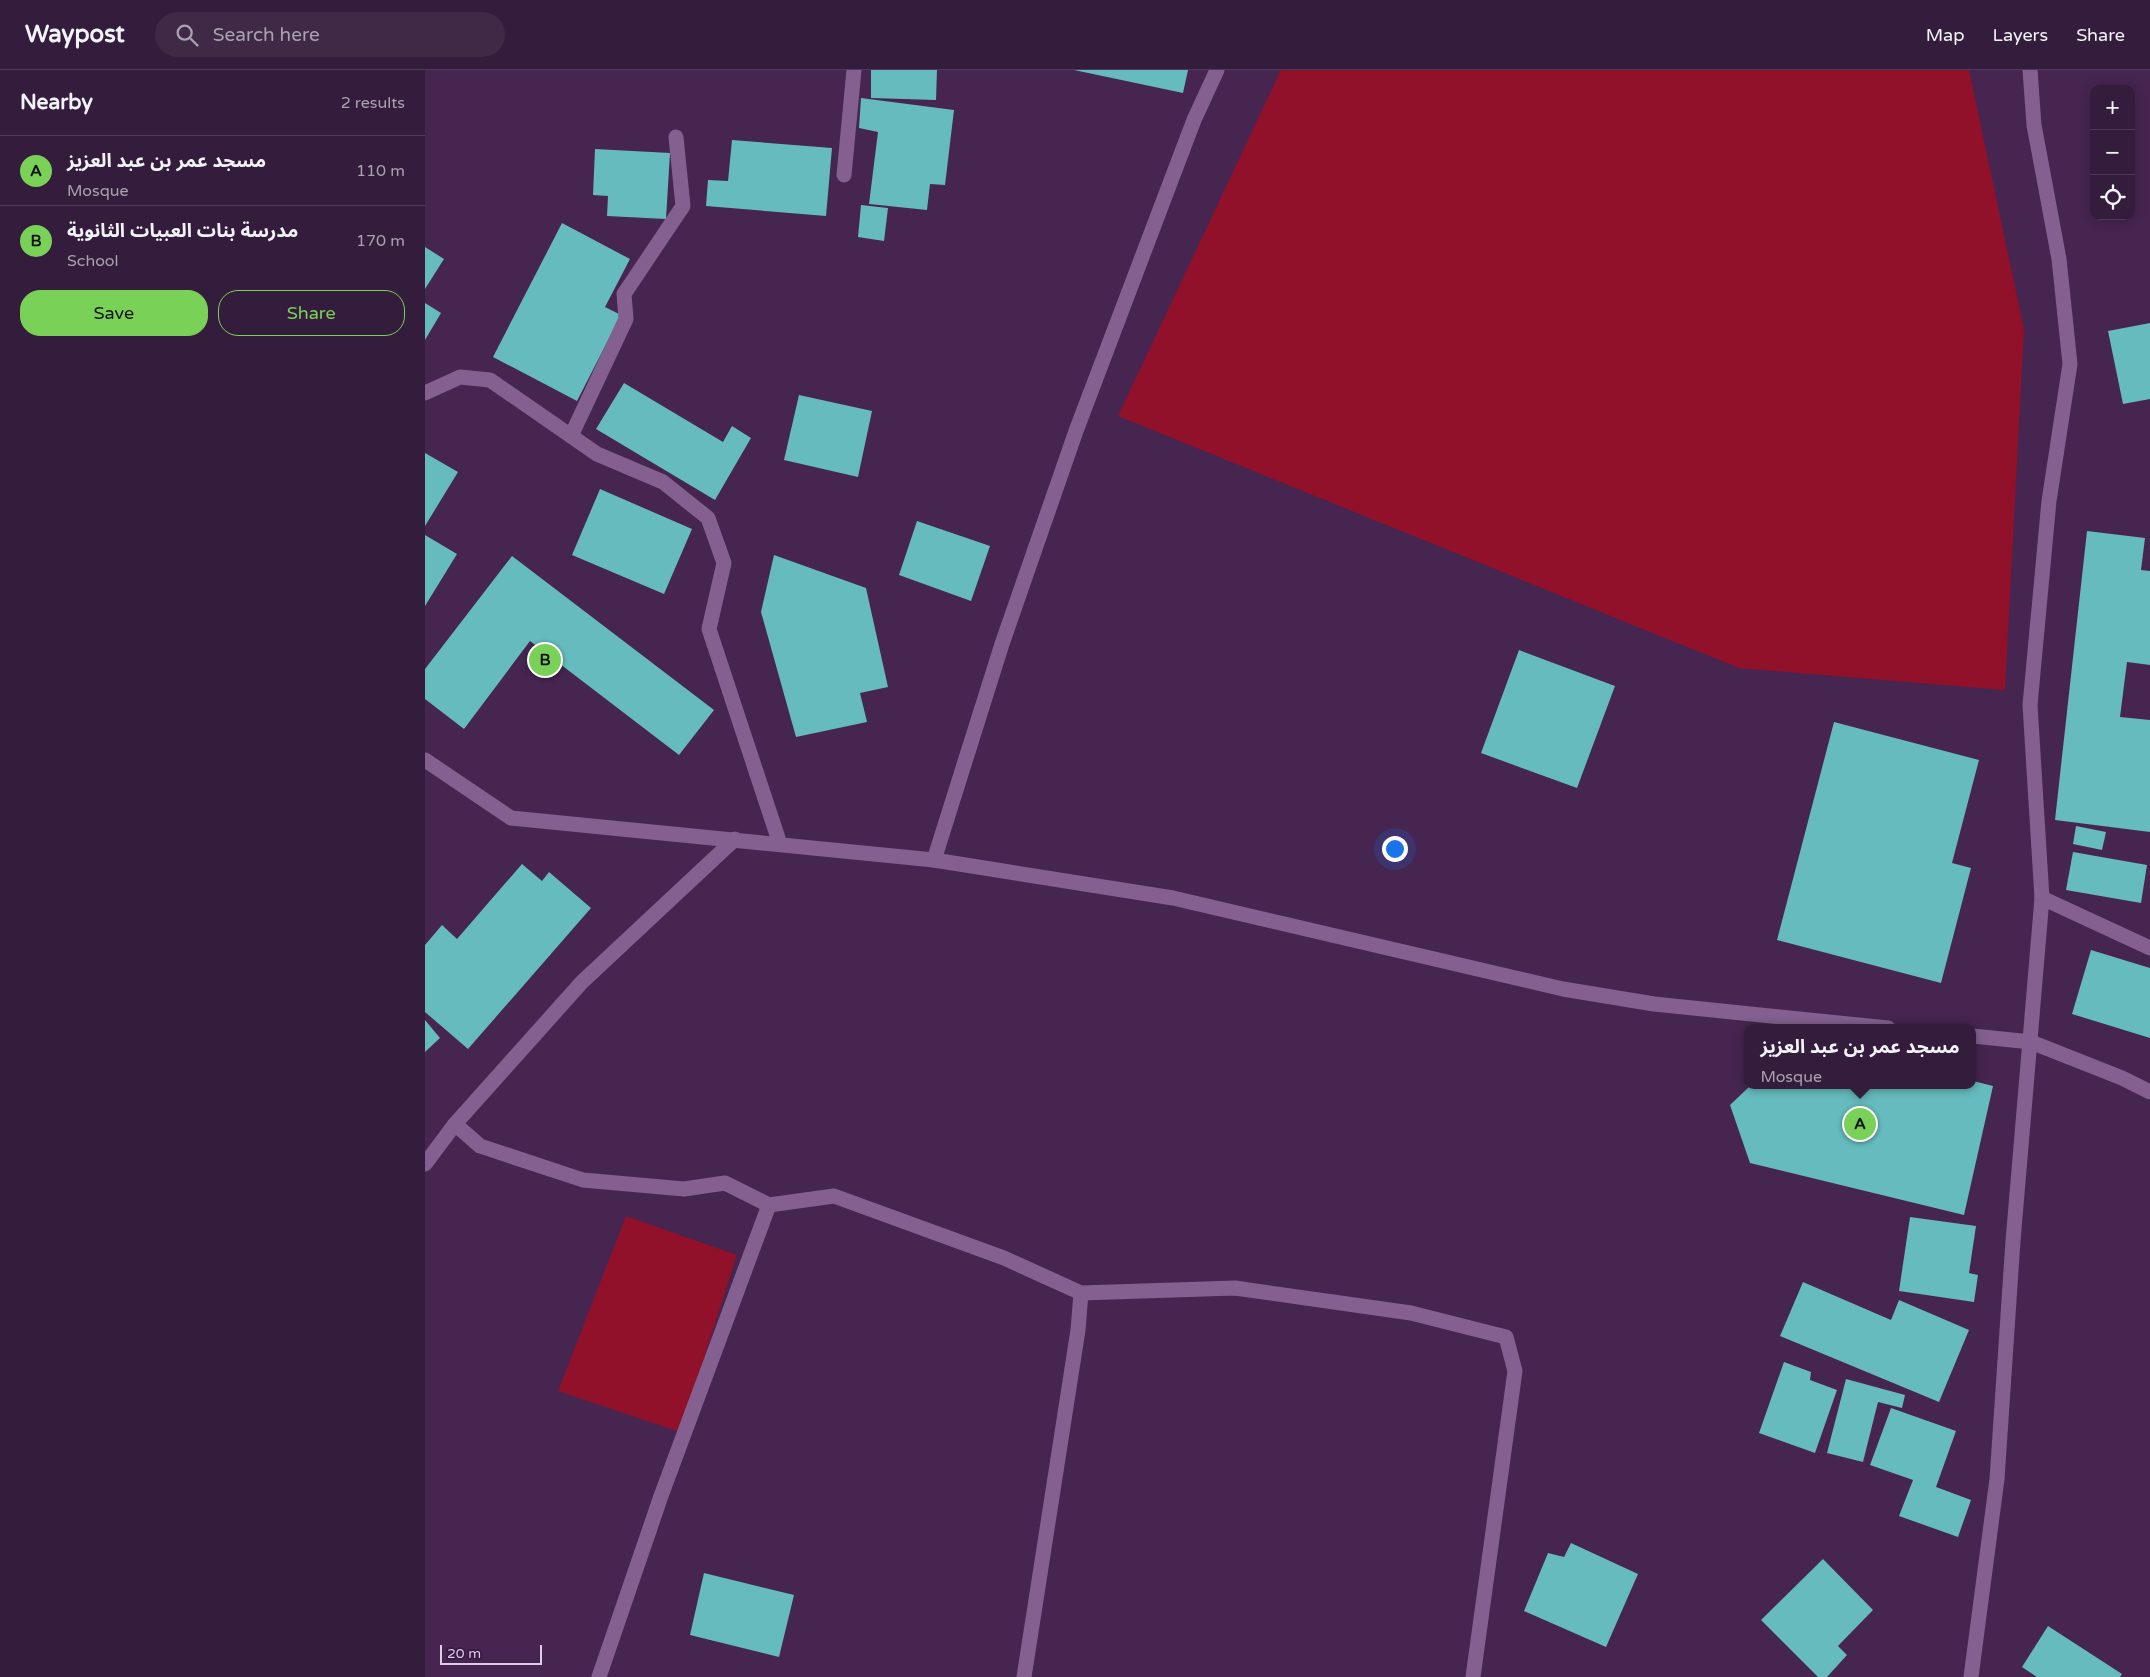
<!DOCTYPE html>
<html lang="en">
<head>
<meta charset="utf-8">
<style>
	:root { --surface:#341c3c; --page:#3f2947; --text:#f1f3f6; --muted:#a9a1af; --line:#4e3a56; --accent:#7ad157 }
	body { margin:0; font-family:"Varela Round","Noto Sans Arabic",sans-serif; background:var(--page); color:var(--text) }
	.controls { position:absolute; right:15px; top:15px; display:grid; overflow:hidden; border-radius:10px; box-shadow:0 2px 12px #0003 }
	.controls button { width:45px; height:45px; display:grid; place-items:center; padding:0; border:0; border-bottom:1px solid var(--line); background:var(--surface); color:var(--text); font:25px sans-serif }
	.scale { position:absolute; left:15px; bottom:12px; width:102px; box-sizing:border-box; padding-left:5px; border:2px solid #dfcce6; border-top:0; font-size:14px; line-height:18px; white-space:nowrap; color:#dfcce6; -webkit-text-stroke:4px #3b1b45; paint-order:stroke }
	.you { position:absolute; left:969px; top:778px; width:18px; height:18px; margin:-12px; border:4px solid #fff; border-radius:50%; background:#1a73e8; box-shadow:0 0 0 8px #1a73e833 }
	.badge { display:grid; place-items:center; width:32px; height:32px; border-radius:50%; background:var(--accent); color:#111; font-size:16px; font-weight:700 }
	.pin { position:absolute; translate:-50% -50%; border:2px solid #fff; box-shadow:0 1px 5px #0006 }
	.popup { position:absolute; left:1319px; top:954px; width:232px; height:65px; box-sizing:border-box; display:grid; place-content:center; border-radius:10px; background:var(--surface); filter:drop-shadow(0 1px 4px #0005); font-size:16px; white-space:nowrap; color:var(--muted) }
	.popup b { font-size:19px; color:var(--text) }
	.popup::after { content:''; position:absolute; left:50%; top:100%; margin-left:-10px; border:10px solid transparent; border-top-color:var(--surface) }
	.list { margin:0; padding:0; list-style:none }
	h2 { display:flex; justify-content:space-between; align-items:center; height:65px; margin:0; padding:0 20px; font-size:21px }
	h2 small { font-size:16px; font-weight:400; color:var(--muted) }
	.list li { display:grid; grid-template-columns:32px 1fr auto; gap:15px; align-items:center; box-sizing:border-box; height:70px; padding:0 20px; border-top:1px solid var(--line) }
	.list b { display:block; font-size:19px; white-space:nowrap }
	.list p { margin:0; font-size:16px; white-space:nowrap; color:var(--muted) }
	.list em { font-size:16px; font-style:normal; color:var(--muted) }
	.actions { display:flex; gap:10px; padding:15px 20px }
	.actions a { flex:1; padding:11px 0; border:1px solid var(--accent); border-radius:20px; text-align:center; font-size:18px; color:var(--accent) }
	.actions .main { background:var(--accent); color:#111 }
	.icon { flex:none; width:28px; height:28px; fill:none; stroke:currentColor; stroke-width:2; stroke-linecap:round; stroke-linejoin:round }
	.map { position:relative; flex:none; width:1725px; height:1607px; overflow:hidden }
	header { display:flex; align-items:center; gap:30px; box-sizing:border-box; height:70px; padding:0 25px; background:var(--surface); border-bottom:1px solid var(--line) }
	header strong { font-size:24px }
	nav { display:flex; gap:28px; margin-inline-start:auto; font-size:18px }
	.search { width:350px; height:45px; background:var(--page); display:flex; align-items:center; gap:12px; box-sizing:border-box; padding:0 18px; border-radius:28px; color:var(--muted); font-size:19px }
	main { display:flex }
	aside { flex:1; background:var(--surface) }
	.map>svg:first-child { display:block }
	.green { fill:#91112b }
	.building { fill:#65bbbd }
	.lines { fill:none; stroke-linecap:round; stroke-linejoin:round }
	.minor { stroke:#83608f; stroke-width:15 }
</style>
</head>
<body>
<header>
<strong>Waypost</strong>
<div class="search"><svg class="icon" aria-label="search" viewBox="0 0 24 24"><circle cx="10" cy="10" r="6"/><path d="M15 15l6 6"/></svg>Search here</div>
<nav><a>Map</a><a>Layers</a><a>Share</a></nav>
</header>
<main>
<aside>
<h2>Nearby<small>2 results</small></h2>
<ul class="list">
<li><span class="badge">A</span><div><b>مسجد عمر بن عبد العزيز</b><p>Mosque</p></div><em>110 m</em></li>
<li><span class="badge">B</span><div><b>مدرسة بنات العبيات الثانوية</b><p>School</p></div><em>170 m</em></li>
</ul>
<div class="actions"><a class="main">Save</a><a>Share</a></div>
</aside>
<div class="map">
<svg width="1725" height="1607" viewBox="0 0 1725 1607">
	<rect width="100%" height="100%" fill="#462550"/>
	<g class="green">
		<path d="M856,0h688l55,259 -19,361 -266,-22 -621,-252z"/>
		<path d="M201,1146l111,39 -57,177 -122,-41z"/>
	</g>
	<g class="building">
		<path d="M446,0h66l-1,30 -65,-2z"/>
		<path d="M649,0h114l-5,23z"/>
		<path d="M436,28l93,12 -9,75 -15,-1 -3,26 -58,-6 9,-72 -19,-4z"/>
		<path d="M307,70l100,8 -6,68 -120,-10 2,-26 20,1z"/>
		<path d="M170,79l75,4 -4,66 -59,-3 1,-20 -15,-1z"/>
		<path d="M436,135l27,3 -4,33 -26,-4z"/>
		<path d="M137,153l68,36 -25,48 16,8 -44,86 -84,-44z"/>
		<path d="M0,177l19,12 -19,30z"/>
		<path d="M0,233l16,10 -16,27z"/>
		<path d="M1725,253v76l-27,5 -15,-73z"/>
		<path d="M199,313l99,59 9,-16 19,12 -36,62 -119,-71z"/>
		<path d="M374,325l73,16 -14,66 -74,-17z"/>
		<path d="M0,383l33,19 -33,54z"/>
		<path d="M175,419l92,40 -28,65 -92,-39z"/>
		<path d="M492,451l73,25 -19,55 -72,-26z"/>
		<path d="M1662,461l58,7 -4,32 9,1v94l-23,-3 -7,55 30,3v112l-95,-12z"/>
		<path d="M0,465l32,19 -32,52z"/>
		<path d="M349,485l92,33 22,99 -28,6 7,29 -71,15 -35,-125z"/>
		<path d="M87,486l202,154 -35,45 -149,-114 -66,88 -39,-30v-30z"/>
		<path d="M1094,580l96,36 -38,102 -96,-35z"/>
		<path d="M1409,652l145,38 -27,103 19,5 -30,115 -164,-43z"/>
		<path d="M1651,756l30,6 -4,18 -29,-6z"/>
		<path d="M1648,782l74,13 -6,38 -75,-13z"/>
		<path d="M97,794l20,17 7,-9 42,36 -123,141 -43,-37v-67l17,-20 15,14z"/>
		<path d="M1666,880l59,18v70l-78,-24z"/>
		<path d="M0,950l15,18 -15,14z"/>
		<path d="M1548,1011l20,5 -29,129 -214,-52 -20,-58 21,-20h222z"/>
		<path d="M1485,1147l66,9 -7,47 9,2 -4,27 -75,-11z"/>
		<path d="M1378,1212l88,38 8,-20 70,30 -30,72 -159,-66z"/>
		<path d="M1359,1292l27,10 -1,8 27,10 -22,63 -56,-20z"/>
		<path d="M1421,1309l59,16 -3,13 -24,-6 -15,60 -36,-9z"/>
		<path d="M1466,1338l65,23 -20,56 35,13 -13,37 -59,-21 14,-36 -43,-15z"/>
		<path d="M1146,1473l67,31 -32,73 -82,-36 24,-58 16,4z"/>
		<path d="M1398,1489l50,51 -35,36 9,9 -20,22h-9l-57,-57z"/>
		<path d="M279,1503l90,22 -15,62 -89,-22z"/>
		<path d="M1623,1556l74,48 -2,3h-83l-15,-10z"/>
	</g>
	<g class="lines">
		<g class="minor">
			<path d="M419,105l10,-105"/>
			<path d="M0,323l35,-16 30,3 107,74 66,28 45,36 16,45 -15,66 71,215"/>
			<path d="M146,366l55,-117 -2,-25 59,-88 -7,-69"/>
			<path d="M0,690l86,58 423,42 239,38 390,91 91,15 234,24"/>
			<path d="M509,790l68,-216 74,-213 118,-311 23,-50"/>
			<path d="M1617,828l108,50"/>
			<path d="M1548,966l58,6 91,36 28,14"/>
			<path d="M30,1054l25,22 103,34 101,9 41,-6 44,22 65,-9 170,62 77,35 154,-5 176,25 95,24 9,34 -42,306"/>
			<path d="M0,1094l30,-40 127,-142 153,-143"/>
			<path d="M174,1607l62,-181 108,-291"/>
			<path d="M599,1607l54,-347 3,-37"/>
			<path d="M1546,1607l26,-198 16,-238 29,-343 -12,-193 19,-204 21,-137 -11,-105 -25,-134 -4,-55"/>
		</g>
	</g>
</svg>
<div class="controls">
<button>+</button>
<button>−</button>
<button><svg class="icon" aria-label="locate" viewBox="0 0 24 24"><circle cx="12" cy="12" r="6"/><path d="M12 2v4M12 18v4M2 12h4M18 12h4"/></svg></button>
</div>
<div class="scale">20 m</div>
<div class="you"></div>
<div class="pin badge" style="left:1435px;top:1054px">A</div>
<div class="popup"><b>مسجد عمر بن عبد العزيز</b>Mosque</div>
<div class="pin badge" style="left:120px;top:590px">B</div>
</div>
</main>
</body>
</html>
